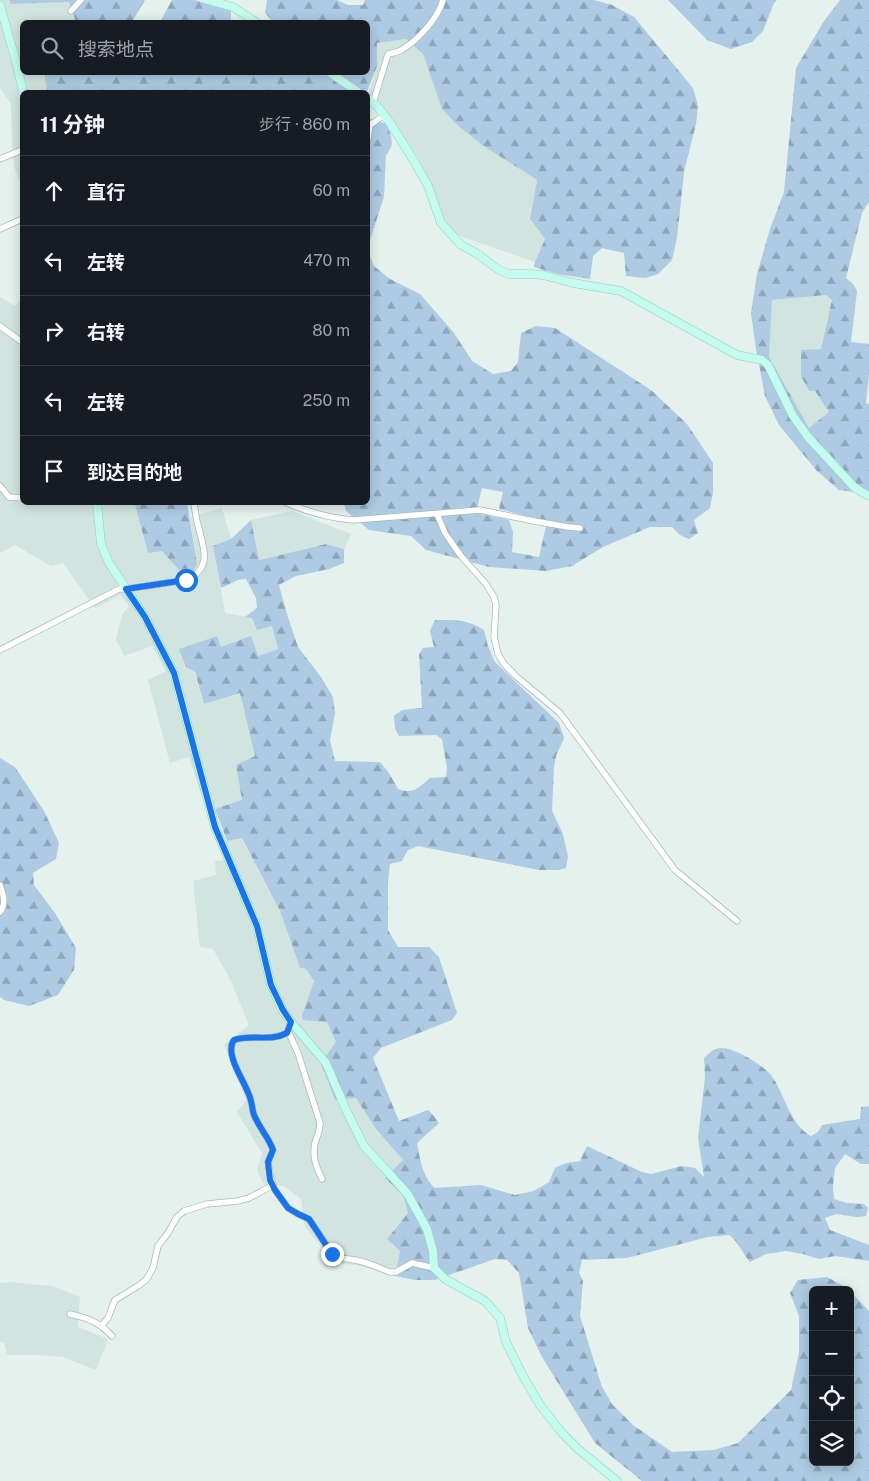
<!DOCTYPE html>
<html lang="zh">
<head>
<meta charset="utf-8">
<style>
	:root { --surface:#171b24; --page:#242831; --text:#f1f3f6; --muted:#9ea1a6; --line:#363941 }
	body { margin:0; font-family:"Public Sans","Noto Sans SC",sans-serif; background:var(--page); color:var(--text) }
	.controls { position:absolute; right:15px; bottom:15px; display:grid; overflow:hidden; border-radius:8px; box-shadow:0 2px 12px #0003 }
	.controls button { width:45px; height:45px; display:grid; place-items:center; padding:0; border:0; border-bottom:1px solid var(--line); background:var(--surface); color:var(--text); font:25px sans-serif }
	.stop { position:absolute; width:15px; height:15px; margin:-11px; border:4px solid #1a73e8; border-radius:50%; background:#fff }
	.stop.end { background:#1a73e8; border-color:#fff; box-shadow:0 1px 5px #0008 }
	.list { margin:0; padding:0; list-style:none }
	h2 { display:flex; justify-content:space-between; align-items:center; height:65px; margin:0; padding:0 20px; font-size:21px }
	h2 small { font-size:16px; font-weight:400; color:var(--muted) }
	.list li { display:grid; grid-template-columns:32px 1fr auto; gap:15px; align-items:center; box-sizing:border-box; height:70px; padding:0 20px; border-top:1px solid var(--line) }
	.list b { display:block; font-size:19px; white-space:nowrap }
	.list em { font-size:16px; font-style:normal; color:var(--muted) }
	.icon { flex:none; width:28px; height:28px; fill:none; stroke:currentColor; stroke-width:2; stroke-linecap:round; stroke-linejoin:round }
	.map { position:relative; flex:none; width:869px; height:1481px; overflow:hidden }
	.search { position:absolute; background:var(--surface); box-shadow:0 2px 12px #0003; left:20px; top:20px; width:350px; height:55px; display:flex; align-items:center; gap:12px; box-sizing:border-box; padding:0 18px; border-radius:8px; color:var(--muted); font-size:19px }
	.panel { position:absolute; background:var(--surface); box-shadow:0 2px 12px #0003; left:20px; top:90px; width:350px; height:415px; border-radius:8px }
	.map>svg:first-child { display:block }
	.residential { fill:#d2e4df }
	.forest { fill:url(#forest-firs); fill-rule:evenodd }
	.lines { fill:none; stroke-linecap:round; stroke-linejoin:round }
	.street-casing { stroke:#a7bbb4; stroke-width:7 }
	.secondary-casing { stroke:#96cec0; stroke-width:9 }
	.street { stroke:#fff; stroke-width:5.5 }
	.secondary { stroke:#c3fbee; stroke-width:8 }
	.route { stroke:#1a73e8; stroke-width:6 }
</style>
</head>
<body>
<div class="map">
<svg width="869" height="1481" viewBox="0 0 869 1481">
	<defs>
		<pattern id="forest-firs" width="22" height="20" patternUnits="userSpaceOnUse" patternTransform="scale(1.25)"><rect width="22" height="20" fill="#aecbe3"/><path d="M5 1l3.5 6h-7zM16 11l3.5 6h-7z" fill="#8ea6b9"/></pattern>
	</defs>
	<rect width="100%" height="100%" fill="#e4f1ed"/>
	<g class="residential">
		<path d="M0,0h9l2,4 58,-2 6,17 -3,3h-50v50l22,1 3,18 15,-1 1,2h-41v96l-8,-22 -2,-25 -1,-37 -11,-16z"/>
		<path d="M406,39l17,15 19,55 14,15 26,21 55,35 -7,39 15,20 -10,23 -81,-28 -9,-14 -28,-64 -37,-52 -12,-8 9,-30v-23z"/>
		<path d="M826,295l6,5 -11,50h-20v26l8,15h6l15,21 -21,16 -40,-71 3,-57z"/>
		<path d="M0,297l15,9 7,-7v203l131,1 -18,2 13,48 14,-3 19,22 16,-8 -7,-47 32,-9 9,31 -18,7 12,67 27,5 20,8 6,23 -20,7 -38,-9 -3,-11 -37,13 6,18 8,5 10,32 36,-12 15,64 -19,9 6,35 -35,12 -18,-55 -19,6 -22,-83 18,-9 -14,-25 -28,10 -8,-17 6,-24 7,-9 -9,-11 -25,13 -32,-45 -12,3 -36,-21 -15,8z"/>
		<path d="M292,511l59,23 -7,15 -19,-5 -67,16 -7,-40z"/>
		<path d="M241,837l39,74 20,57 6,1 8,12 -11,35 24,6 9,20 20,56 20,31 27,31v35l5,18 -21,26 13,12 -5,25 -39,-11 -22,-2 -29,-36 -4,-28 -17,-13 -21,-3 -6,-13 5,-17 -25,-41 9,-12 -22,-55 25,-20 -19,-46 -17,-30 -13,-2 -7,-66 23,-6 -1,-14 9,-1 -7,-16z"/>
		<path d="M9,1282l43,4 28,11 -2,30 30,12 -12,31 -33,-13 -26,-2h-30l-3,-13h-4v-59z"/>
	</g>
	<g class="forest">
		<path d="M9,0h136l-13,22h-60l3,-3 -6,-17 -58,2z"/>
		<path d="M172,0h23l36,11v11h-71z"/>
		<path d="M267,0h70l11,5h15l2,-5h229l18,5 22,12 59,71 5,18 -2,18 -12,48 -7,66 -5,22 -14,14 -12,4 -20,-2 -2,-23 -22,-5 -9,8 -3,23 -33,-5 -23,-7 1,-5 10,-23 -15,-20 7,-39 -55,-35 -26,-21 -14,-15 -19,-55 -17,-15 -29,4v23l-10,26h-4l-5,-4 -4,4h-291l-1,-2 -15,1 -3,-18 324,-1v-50h-95l-8,-9z"/>
		<path d="M668,0h109l-3,3 -11,28 -11,11 -21,7 -24,-9z"/>
		<path d="M840,0h29v202l-7,11 -16,65 7,6 4,7 -6,51 18,2v31l-3,28 3,1v90l-30,-4 -22,-19 -38,-46 -14,-29 -9,-47 -5,-36 6,-39 13,-45 14,-37 12,-124 28,-47zM826,295l6,5 -11,49 -20,1v26l8,15h6l14,21 -20,16 -40,-71 3,-57z"/>
		<path d="M368,118l19,6c4,13 9,19 -1,31l-2,42 -15,46v11l5,12 16,13 30,15 34,39 18,28 21,13 18,-3 7,-9 3,-29 15,-7 19,2 96,62 36,34 26,39v30l-3,15 -16,12 4,13 -9,6 -9,-4 -8,-8h-22l-47,20 -31,19 -26,5 -57,-4 -63,-17 -15,-14 -42,-6 -23,-19 -2,-8 24,-1zM482,488l21,4 -4,17 48,12 -8,36 -27,-5 1,-20 -4,-12 -33,-7z"/>
		<path d="M153,502l34,1 10,61 -4,8h-12l-19,-21 -14,2 -13,-48z"/>
		<path d="M251,520l8,40 67,-16 18,5v14l-15,6 -33,7 -17,9 8,29 11,33 23,30 12,20 2,16 -5,27 5,21 45,1 9,11 9,16c16,6 21,-2 32,-11l16,-1 1,-9 -5,-29 -6,-4 -37,1 -4,-7 -1,-13 8,-6 20,-2 -3,-54 4,-6 11,-1 -4,-16 5,-11c20,0 32,-1 49,10l4,16 7,16 64,61 5,15 -8,18 -2,11 -2,44 11,23 5,23 -2,11 -7,2h-20l-121,-24 -10,4 -6,11 -12,3 -2,18v48l10,17h31l10,10 18,56 -5,7 -71,28 -8,10 26,63 29,-11 6,6 5,7 -22,20c3,16 5,33 18,45l46,-3 34,10 19,-4 15,-9 6,-14 11,-5 14,-2 7,-15 55,26 9,2 31,-8 13,2 9,9 -6,-39 7,-61 -1,-19c5,-5 9,-9 16,-10 14,-1 43,17 51,27 14,19 18,49 40,61l7,-4 4,-7 38,-6 1,-12 8,-1v58h-8l-16,-10 -10,14 -2,18 1,13 13,4 17,1 4,4 -2,8 -9,1 -21,-3 -11,4 5,12 39,15v16l-34,-5 -16,3 -16,-5 -17,-3 -20,3 -16,8c-8,-9 -11,-20 -21,-27l-21,2 -81,21 -45,2 -3,13 4,8 -3,35 22,71 10,17 21,21 39,27 42,-2 24,-7 53,-53 8,-38v-36l-9,-23 8,-13 29,-3 20,11 2,2h-36v172h37v-171l19,20v170h-227l-47,-38 -53,-86 -14,-29 -9,-55 -12,-13 -12,-1 -60,21h-20l-20,-4 5,-25 -13,-12 21,-26 -5,-18 -18,-17 18,-18 -27,-31 -20,-31 -21,2 -14,-37 15,-21 -9,-20 -24,-2 -1,-4 12,-35 -8,-12 -6,-1 -20,-57 -38,-73 -15,3 -12,-32 27,-9 -6,-35 19,-9 -15,-63 -36,11 -9,-32 -9,-5 -7,-18 38,-13 4,11 30,-11 7,20 20,-7 -6,-23 -15,4 -5,-12 -7,-1 12,-9 -1,-10 -10,-19 -8,1 -17,8 -8,-42 18,-7z"/>
		<path d="M0,758l15,9 29,44 15,32 -3,16 -23,14 1,12 21,28 21,35 -2,22 -16,25 -29,11 -25,-6 -4,-3z"/>
	</g>
	<g class="lines">
		<g class="street-casing">
			<g id="street">
				<path d="M71,11l10,-11"/>
				<path d="M373,103l15,-49c5,-1 11,-2 15,-5 16,-10 35,-31 40,-49"/>
				<path d="M368,138l2,-13 14,-10"/>
				<path d="M0,159l22,-9"/>
				<path d="M0,229l22,-10"/>
				<path d="M0,326l22,16"/>
				<path d="M0,486l9,11 13,1"/>
				<path d="M285,502c22,10 44,16 68,18l127,-10 54,11 34,6 12,1"/>
				<path d="M437,514l8,19 16,23 25,28 8,13 2,8 -2,32 4,17 6,10 13,13 43,36 115,157 62,51"/>
				<path d="M0,650l119,-61h7l61,-9c22,-11 19,-26 13,-47 -3,-10 -5,-20 -6,-31"/>
				<path d="M0,885c3,10 7,18 0,27"/>
				<path d="M291,1022l-4,11c-17,9 -36,1 -53,7 -11,15 14,45 17,61 2,7 1,12 5,18 5,11 13,19 17,31l-5,12 3,18 4,10 13,18 10,6 11,5 23,34c8,7 14,5 23,7 12,2 24,8 35,12h6l16,-9 22,5"/>
				<path d="M288,1031l10,22 22,70c0,8 -3,13 -5,20 -3,13 1,24 7,36"/>
				<path d="M70,1314c18,4 29,8 42,22"/>
				<path d="M102,1325l6,-7 7,-18 23,-14 8,-6 7,-12 5,-22 10,-13 9,-16 7,-6 23,-7 31,-3 11,-3 24,-13"/>
			</g>
		</g>
		<g class="secondary-casing">
			<g id="secondary">
				<path d="M207,0l26,7 23,15"/>
				<path d="M0,5l17,60 6,27"/>
				<path d="M329,72l29,20"/>
				<path d="M368,99l9,7 13,17 21,33 17,30 13,37 20,22 15,8 23,17 9,4h22l13,1 30,8 48,8 116,64 25,5 6,5 25,51 15,21 47,51 14,8"/>
				<path d="M97,502l4,42 8,19 36,54 29,56 41,154 42,99 14,59 12,26 8,11 35,41 21,49 17,34 43,47 20,36 6,22 1,17 11,11 40,22 15,17 6,24 17,34 17,29 22,28 16,16 39,32"/>
			</g>
		</g>
		<use href="#street" class="street"/>
		<use href="#secondary" class="secondary"/>
	</g>
	<g class="lines">
		<path class="route" d="M186,580l-60,9 19,28 29,56 41,154 42,99 14,59 12,25 8,12 -4,11c-17,9 -36,1 -53,7 -11,15 14,45 17,61 2,7 1,12 5,18 5,11 13,19 17,31l-5,12 2,18 5,10 13,18 10,6 11,5 23,35"/>
	</g>
</svg>
<div class="controls">
<button>+</button>
<button>−</button>
<button><svg class="icon" aria-label="locate" viewBox="0 0 24 24"><circle cx="12" cy="12" r="6"/><path d="M12 2v4M12 18v4M2 12h4M18 12h4"/></svg></button>
<button><svg class="icon" aria-label="layers" viewBox="0 0 24 24"><path d="M12 4l9 5-9 5-9-5zM3 14l9 5 9-5"/></svg></button>
</div>
<div class="stop" style="left:186px;top:580px"></div>
<div class="stop end" style="left:332px;top:1254px"></div>
<div class="search"><svg class="icon" aria-label="search" viewBox="0 0 24 24"><circle cx="10" cy="10" r="6"/><path d="M15 15l6 6"/></svg>搜索地点</div>
<section class="panel">
<h2>11 分钟<small>步行 · 860 m</small></h2>
<ul class="list">
<li><svg class="icon" aria-label="ahead" viewBox="0 0 24 24"><path d="M12 20V5M6 11l6-6 6 6"/></svg><div><b>直行</b></div><em>60 m</em></li>
<li><svg class="icon" aria-label="left" viewBox="0 0 24 24"><path d="M17 20v-9H6M10 6l-5 5 5 5"/></svg><div><b>左转</b></div><em>470 m</em></li>
<li><svg class="icon" aria-label="right" viewBox="0 0 24 24"><path d="M7 20v-9h11M14 6l5 5-5 5"/></svg><div><b>右转</b></div><em>80 m</em></li>
<li><svg class="icon" aria-label="left" viewBox="0 0 24 24"><path d="M17 20v-9H6M10 6l-5 5 5 5"/></svg><div><b>左转</b></div><em>250 m</em></li>
<li><svg class="icon" aria-label="arrive" viewBox="0 0 24 24"><path d="M6 21V4h12l-3 4 3 4H6"/></svg><div><b>到达目的地</b></div></li>
</ul>
</section>
</div>
</body>
</html>
